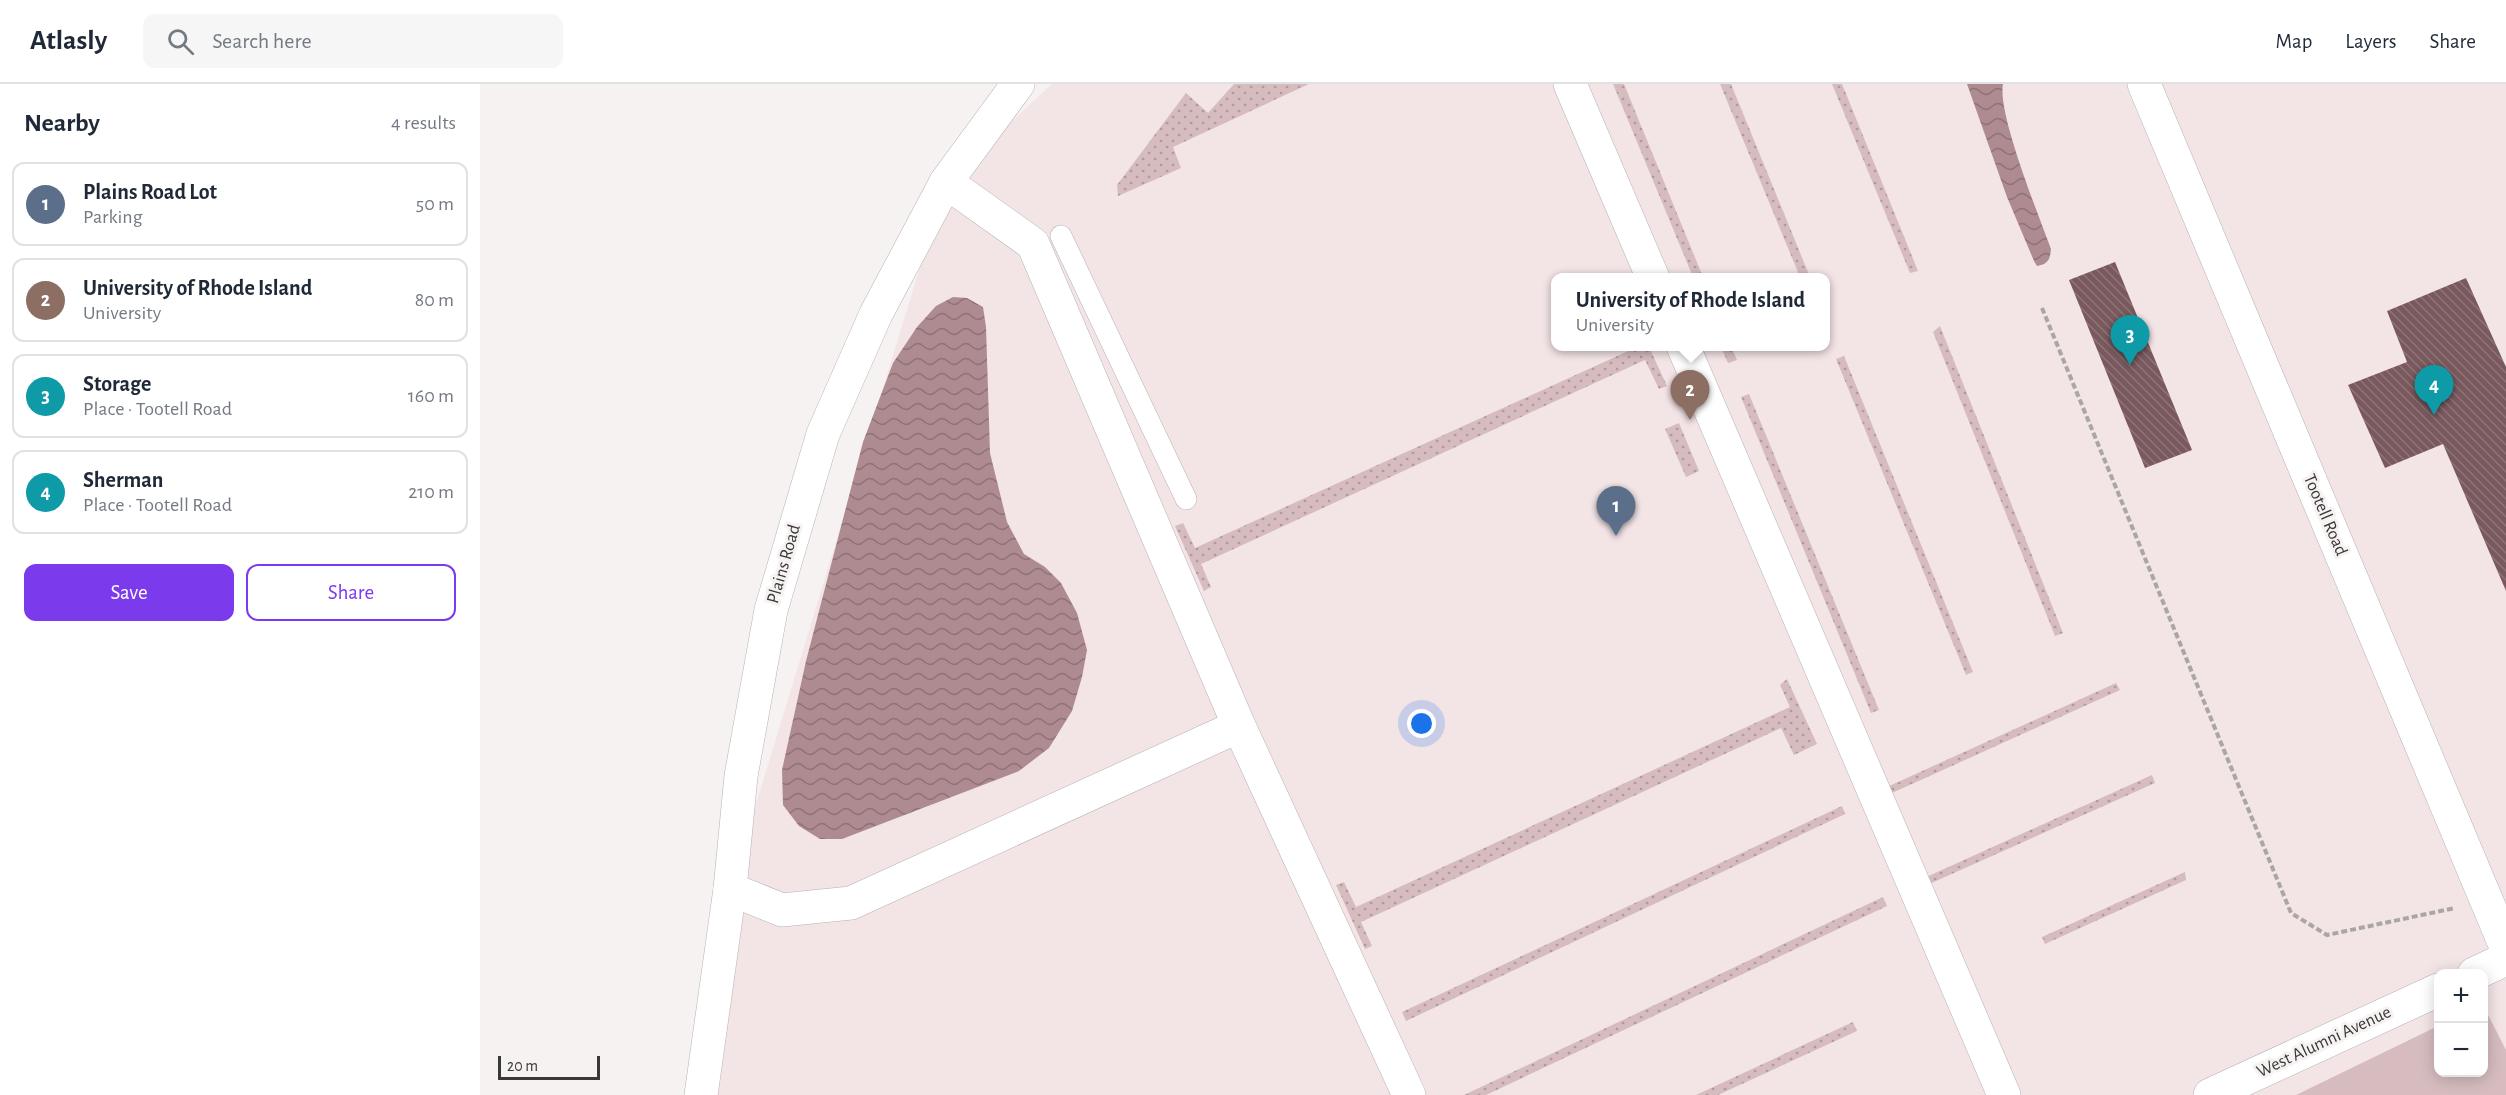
<!DOCTYPE html>
<html lang="en">
<head>
<meta charset="utf-8">
<style>
	:root { --surface:#fff; --page:#f6f6f7; --text:#1f2937; --muted:#747a83; --line:#e0e1e3; --accent:#7c3aed }
	body { margin:0; font-family:"Alegreya Sans",sans-serif; background:var(--page); color:var(--text) }
	.controls { position:absolute; right:18px; bottom:18px; display:grid; overflow:hidden; border-radius:12px; box-shadow:0 3px 15px #0003 }
	.controls button { width:54px; height:54px; display:grid; place-items:center; padding:0; border:0; border-bottom:2px solid var(--line); background:var(--surface); color:var(--text); font:30px sans-serif }
	.scale { position:absolute; left:18px; bottom:15px; width:102px; box-sizing:border-box; padding-left:6px; border:3px solid #393737; border-top:0; font-size:16px; line-height:21px; white-space:nowrap; color:#393737; -webkit-text-stroke:4px #f7f2f2; paint-order:stroke }
	.you { position:absolute; left:942px; top:640px; width:21px; height:21px; margin:-15px; border:4px solid #fff; border-radius:50%; background:#1a73e8; box-shadow:0 0 0 9px #1a73e833 }
	.badge { display:grid; place-items:center; width:39px; height:39px; border-radius:50%; background:var(--accent); color:#fff; font-size:20px; font-weight:700 }
	.pin { position:absolute; translate:-50% -50px; filter:drop-shadow(0 2px 3px #0008) }
	.pin::after { content:''; position:absolute; top:32px; width:21px; height:18px; background:inherit; clip-path:polygon(0 0,100% 0,50% 100%) }
	.popup { position:absolute; left:1071px; top:189px; width:279px; height:78px; box-sizing:border-box; display:grid; place-content:center; border-radius:12px; background:var(--surface); filter:drop-shadow(0 2px 4px #0005); font-size:20px; white-space:nowrap; color:var(--muted) }
	.popup b { font-size:22px; color:var(--text) }
	.popup::after { content:''; position:absolute; left:50%; top:100%; margin-left:-12px; border:12px solid transparent; border-top-color:var(--surface) }
	.list { margin:0; padding:0; list-style:none }
	h2 { display:flex; justify-content:space-between; align-items:center; height:78px; margin:0; padding:0 24px; font-size:26px }
	h2 small { font-size:20px; font-weight:400; color:var(--muted) }
	.list li { display:grid; grid-template-columns:39px 1fr auto; gap:18px; align-items:center; box-sizing:border-box; height:84px; margin:0 12px 12px; padding:0 12px; border:2px solid var(--line); border-radius:12px }
	.list b { display:block; font-size:22px; white-space:nowrap }
	.list p { margin:0; font-size:20px; white-space:nowrap; color:var(--muted) }
	.list em { font-size:20px; font-style:normal; color:var(--muted) }
	.actions { display:flex; gap:12px; padding:18px 24px }
	.actions a { flex:1; padding:14px 0; border:2px solid var(--accent); border-radius:12px; text-align:center; font-size:21px; color:var(--accent) }
	.actions .main { background:var(--accent); color:#fff }
	.icon { flex:none; width:33px; height:33px; fill:none; stroke:currentColor; stroke-width:2; stroke-linecap:round; stroke-linejoin:round }
	.map { position:relative; flex:none; width:2026px; height:1011px; overflow:hidden }
	header { display:flex; align-items:center; gap:36px; box-sizing:border-box; height:84px; padding:0 30px; background:var(--surface); border-bottom:2px solid var(--line) }
	header strong { font-size:28px }
	nav { display:flex; gap:33px; margin-inline-start:auto; font-size:21px }
	.search { width:420px; height:54px; background:var(--page); display:flex; align-items:center; gap:15px; box-sizing:border-box; padding:0 21px; border-radius:12px; color:var(--muted); font-size:22px }
	main { display:flex }
	aside { flex:1; background:var(--surface) }
	.map>svg:first-child { display:block }
	.built { fill:#f3e4e6; fill-rule:evenodd }
	.grass { fill:url(#grass-dots) }
	.park { fill:#d6bcbf }
	.water { fill:url(#water-waves) }
	.building { fill:url(#building-back-hatch) }
	.lines { fill:none; stroke-linecap:round; stroke-linejoin:round }
	.lane-casing { stroke:#b7b2b3; stroke-width:22 }
	.street-casing { stroke:#b7b2b3; stroke-width:34 }
	.secondary-casing { stroke:#b7b2b3; stroke-width:34 }
	.path { stroke:#aaa6a6; stroke-width:4; stroke-dasharray:6 3; stroke-linecap:butt }
	.lane { stroke:#fff; stroke-width:21 }
	.street { stroke:#fff; stroke-width:33 }
	.secondary { stroke:#fff; stroke-width:33 }
	.labels { text-anchor:middle; dominant-baseline:central; stroke-width:6; stroke-linejoin:round; paint-order:stroke }
	.street-label { font-size:18px; fill:#393737; stroke:#f7f2f2 }
</style>
</head>
<body>
<header>
<strong>Atlasly</strong>
<div class="search"><svg class="icon" aria-label="search" viewBox="0 0 24 24"><circle cx="10" cy="10" r="6"/><path d="M15 15l6 6"/></svg>Search here</div>
<nav><a>Map</a><a>Layers</a><a>Share</a></nav>
</header>
<main>
<aside>
<h2>Nearby<small>4 results</small></h2>
<ul class="list">
<li><span class="badge" style="background:#5c6f8a">1</span><div><b>Plains Road Lot</b><p>Parking</p></div><em>50 m</em></li>
<li><span class="badge" style="background:#8d6e63">2</span><div><b>University of Rhode Island</b><p>University</p></div><em>80 m</em></li>
<li><span class="badge" style="background:#0f9aa8">3</span><div><b>Storage</b><p>Place · Tootell Road</p></div><em>160 m</em></li>
<li><span class="badge" style="background:#0f9aa8">4</span><div><b>Sherman</b><p>Place · Tootell Road</p></div><em>210 m</em></li>
</ul>
<div class="actions"><a class="main">Save</a><a>Share</a></div>
</aside>
<div class="map">
<svg width="2026" height="1011" viewBox="0 0 2026 1011">
	<defs>
		<pattern id="grass-dots" width="8" height="8" patternUnits="userSpaceOnUse" patternTransform="scale(1.5)"><rect width="8" height="8" fill="#d6bcbf"/><path d="M2 2h.1M6 6h.1" fill="none" stroke="#af9a9c" stroke-width="1.8" stroke-linecap="round"/></pattern>
		<pattern id="water-waves" width="16" height="10" patternUnits="userSpaceOnUse" patternTransform="scale(1.5)"><rect width="16" height="10" fill="#ae8b90"/><path d="M0 5q4-4 8 0t8 0" fill="none" stroke="#8f7276"/></pattern>
		<pattern id="building-back-hatch" width="6" height="6" patternUnits="userSpaceOnUse" patternTransform="scale(1.5)"><rect width="6" height="6" fill="#7a595e"/><path d="M-1 5l2 2M0 0l6 6M5-1l2 2" fill="none" stroke="#8c7477"/></pattern>
	</defs>
	<rect width="100%" height="100%" fill="#f7f2f2"/>
	<path class="built" d="M572,0h1454v1011h-1804l28,-206 216,-707zM1075,194h270v68h-270zM1958,890h46v98h-46z"/>
	<g class="grass">
		<path d="M754,0h75l-136,63 8,21 -63,28 -1,-11 69,-92 22,20z"/>
		<path d="M1133,0h11l79,193h-10z"/>
		<path d="M1240,0h11l79,193h-10z"/>
		<path d="M1352,0h10l76,187 -8,2z"/>
		<path d="M1460,242l123,307 -8,3 -122,-304z"/>
		<path d="M1157,263h12l18,39 -8,3 -14,-29 -444,204 10,23 -7,4 -29,-65 8,-3 12,25z"/>
		<path d="M1241,263h10l6,13 -9,3z"/>
		<path d="M1364,272l129,316 -7,3 -130,-316z"/>
		<path d="M1269,310l130,316 -8,3 -130,-316z"/>
		<path d="M1199,339l20,48 -13,6 -21,-48z"/>
		<path d="M1307,595l30,65 -23,11 -13,-27 -420,194 11,24 -7,3 -29,-64 8,-3 12,25 434,-200 -10,-22z"/>
		<path d="M1636,599l4,7 -228,103 -5,-6z"/>
		<path d="M1672,691l3,8 -228,102 -5,-6z"/>
		<path d="M1362,722l3,8 -439,207 -4,-9z"/>
		<path d="M1705,788l1,8 -141,64 -3,-7z"/>
		<path d="M1403,813l4,9 -401,189h-22z"/>
		<path d="M1373,938l4,9 -139,64h-22z"/>
	</g>
	<path class="park" d="M2004,923l22,43v45h-210l142,-69v46h46z"/>
	<g class="water">
		<path d="M1487,0h36c-6,29 36,132 48,165 -1,11 -3,15 -14,17l-3,-5 -27,-64z"/>
		<path d="M473,213l14,1 16,9 3,20 4,126 17,69 17,32 21,13 16,16 16,30 10,37 -5,27 -10,34 -23,37 -30,23 -177,68h-22l-21,-13 -16,-21 -1,-35 24,-109 57,-219 30,-79 24,-36 19,-21z"/>
	</g>
	<g class="building">
		<path d="M1635,178l77,188 -47,18 -76,-188z"/>
		<path d="M1986,194l40,89v224l-63,-147 -58,24 -37,-83 59,-23 -20,-51z"/>
	</g>
	<g class="lines">
		<g class="lane-casing">
			<path id="lane" d="M581,152l125,263"/>
		</g>
		<g class="street-casing">
			<g id="street">
				<path d="M1090,0l83,194"/>
				<path d="M466,98l87,62 206,482 170,369"/>
				<path d="M1203,262l321,749"/>
				<path d="M250,805l52,21 69,-7 388,-177"/>
			</g>
		</g>
		<g class="secondary-casing">
			<g id="secondary">
				<path d="M1664,0l362,863"/>
				<path d="M1994,890l32,-15"/>
				<path d="M221,1011l29,-206 11,-113 30,-166 52,-176 53,-120 70,-132 72,-98"/>
				<path d="M1730,1011l228,-105"/>
			</g>
		</g>
		<path class="path" d="M1562,224l249,605 36,22 128,-27"/>
		<use href="#lane" class="lane"/>
		<use href="#street" class="street"/>
		<use href="#secondary" class="secondary"/>
	</g>
	<g class="labels">
		<g class="street-label">
			<text transform="translate(1845 431) rotate(67)">Tootell Road</text>
			<text transform="translate(304 480) rotate(-74)">Plains Road</text>
			<text transform="translate(1844 958) rotate(-25)">West Alumni Avenue</text>
		</g>
	</g>
</svg>
<div class="controls">
<button>+</button>
<button>−</button>
</div>
<div class="scale">20 m</div>
<div class="you"></div>
<div class="pin badge" style="left:1136px;top:452px;background:#5c6f8a">1</div>
<div class="pin badge" style="left:1210px;top:336px;background:#8d6e63">2</div>
<div class="popup"><b>University of Rhode Island</b>University</div>
<div class="pin badge" style="left:1650px;top:281px;background:#0f9aa8">3</div>
<div class="pin badge" style="left:1954px;top:331px;background:#0f9aa8">4</div>
</div>
</main>
</body>
</html>
